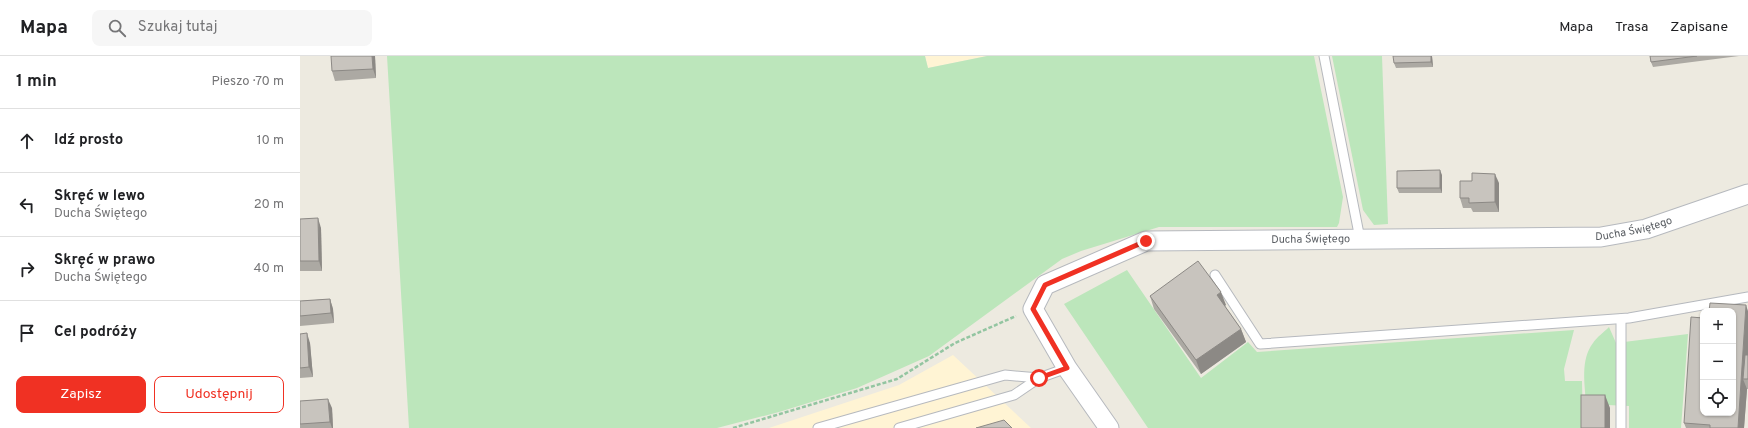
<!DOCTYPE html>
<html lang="pl">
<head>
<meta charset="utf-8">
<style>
	:root { --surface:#fff; --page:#f6f6f6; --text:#202124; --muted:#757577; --line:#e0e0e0; --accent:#f03123 }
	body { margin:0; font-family:Overpass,sans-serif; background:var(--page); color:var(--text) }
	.controls { position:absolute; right:12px; bottom:12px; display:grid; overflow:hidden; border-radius:8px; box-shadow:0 1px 3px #0004 }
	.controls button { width:36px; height:36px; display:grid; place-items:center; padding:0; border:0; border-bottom:1px solid var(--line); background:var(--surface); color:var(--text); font:20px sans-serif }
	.stop { position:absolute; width:12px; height:12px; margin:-9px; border:3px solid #f03123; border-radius:50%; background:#fff }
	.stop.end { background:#f03123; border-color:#fff; box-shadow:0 1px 4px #0008 }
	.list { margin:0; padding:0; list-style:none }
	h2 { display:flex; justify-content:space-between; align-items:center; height:52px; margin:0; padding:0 16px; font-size:17px }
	h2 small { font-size:13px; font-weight:400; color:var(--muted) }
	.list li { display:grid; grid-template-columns:26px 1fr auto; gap:12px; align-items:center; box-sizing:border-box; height:64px; padding:0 16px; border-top:1px solid var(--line) }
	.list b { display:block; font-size:15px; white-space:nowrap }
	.list p { margin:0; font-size:13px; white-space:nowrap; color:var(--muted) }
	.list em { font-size:13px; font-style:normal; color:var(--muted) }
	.actions { display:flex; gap:8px; padding:12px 16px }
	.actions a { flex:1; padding:9px 0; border:1px solid var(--accent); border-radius:8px; text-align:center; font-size:14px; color:var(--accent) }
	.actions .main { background:var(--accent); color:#fff }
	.icon { flex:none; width:22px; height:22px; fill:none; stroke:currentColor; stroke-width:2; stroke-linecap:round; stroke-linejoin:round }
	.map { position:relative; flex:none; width:1448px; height:372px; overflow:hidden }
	header { display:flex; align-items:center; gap:24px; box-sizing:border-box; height:56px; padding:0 20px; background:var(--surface); border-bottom:1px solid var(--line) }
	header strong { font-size:19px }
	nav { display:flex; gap:22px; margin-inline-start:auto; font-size:14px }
	.search { width:280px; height:36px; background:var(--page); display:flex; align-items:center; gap:10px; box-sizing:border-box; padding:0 14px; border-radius:8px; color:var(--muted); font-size:15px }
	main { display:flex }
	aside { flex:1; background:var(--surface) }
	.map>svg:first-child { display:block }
	.commercial { fill:#fff4d4 }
	.green { fill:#bce6bb }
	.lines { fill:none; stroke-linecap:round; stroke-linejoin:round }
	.service-casing { stroke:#b6b9be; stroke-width:11 }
	.minor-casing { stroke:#b6b9be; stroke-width:21 }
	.path { stroke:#93c5a1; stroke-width:2.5; stroke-dasharray:4 2; stroke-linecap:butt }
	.service { stroke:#fff; stroke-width:9 }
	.minor { stroke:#fff; stroke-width:19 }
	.wall { fill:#aca9a3 }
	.shaded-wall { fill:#8c8985 }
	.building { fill:#c8c4be; stroke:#8c8985 }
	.route { stroke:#f03123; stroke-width:5 }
	.labels { text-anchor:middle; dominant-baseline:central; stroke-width:3.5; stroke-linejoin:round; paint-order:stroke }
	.street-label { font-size:11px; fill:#595d62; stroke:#fff }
</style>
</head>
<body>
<header>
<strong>Mapa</strong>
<div class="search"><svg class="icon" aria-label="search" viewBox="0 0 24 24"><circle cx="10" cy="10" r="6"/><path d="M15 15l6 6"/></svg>Szukaj tutaj</div>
<nav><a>Mapa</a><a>Trasa</a><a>Zapisane</a></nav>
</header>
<main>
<aside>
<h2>1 min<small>Pieszo · 70 m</small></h2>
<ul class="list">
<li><svg class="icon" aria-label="ahead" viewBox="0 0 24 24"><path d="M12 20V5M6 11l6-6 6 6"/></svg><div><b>Idź prosto</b></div><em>10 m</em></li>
<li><svg class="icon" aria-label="left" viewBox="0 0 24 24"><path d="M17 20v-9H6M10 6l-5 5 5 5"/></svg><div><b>Skręć w lewo</b><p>Ducha Świętego</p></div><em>20 m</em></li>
<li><svg class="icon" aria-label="right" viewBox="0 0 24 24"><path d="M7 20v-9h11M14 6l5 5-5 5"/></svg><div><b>Skręć w prawo</b><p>Ducha Świętego</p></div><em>40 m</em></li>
<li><svg class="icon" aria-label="arrive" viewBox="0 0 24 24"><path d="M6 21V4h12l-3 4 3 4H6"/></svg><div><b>Cel podróży</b></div></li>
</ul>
<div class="actions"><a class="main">Zapisz</a><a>Udostępnij</a></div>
</aside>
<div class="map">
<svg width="1448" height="372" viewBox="0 0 1448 372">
	<rect width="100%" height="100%" fill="#edeae0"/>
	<g class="commercial">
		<path d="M625,0h62l-59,12z"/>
		<path d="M653,299l78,73h-262l130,-43z"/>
	</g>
	<g class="green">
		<path d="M87,0h538l3,12 59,-12h327l29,141 -4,26 -2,4h-178l-78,24 -19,8 -133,97 -72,32 -78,24 -62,16h-308z"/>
		<path d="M1032,0h50l6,168 -14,1 -11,-15z"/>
		<path d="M827,214l74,108 47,-36 9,10 317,-22 -10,39 1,12h17l1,47h-435l-84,-124z"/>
		<path d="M1309,271l7,16 72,-9 -7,94h-52v-22l-43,-2c-1,-20 -6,-44 7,-61 4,-6 11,-11 16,-16z"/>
	</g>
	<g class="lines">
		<g class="service-casing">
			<g id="service">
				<path d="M1024,0l36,183"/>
				<path d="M915,219l45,69 369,-26 119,-21"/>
				<path d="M1321,263v109"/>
				<path d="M518,372l187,-53 34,3"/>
				<path d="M599,372l115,-33 25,-17 28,-10"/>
			</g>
		</g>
		<g class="minor-casing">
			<g id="minor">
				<path id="s1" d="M809,372l-42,-60 -34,-59 12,-24 101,-44 455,-4 45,-8 102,-35"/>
			</g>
		</g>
		<path class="path" d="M433,372l164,-49 58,-36 61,-27"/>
		<use href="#service" class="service"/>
		<use href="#minor" class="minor"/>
	</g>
	<g class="wall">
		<path d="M75,0l1,22 -41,3 -3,-10z"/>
		<path d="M1132,0l1,11 -37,1 -2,-5z"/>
		<path d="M1350,0h89l-86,11 -2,-5z"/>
		<path d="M1142,119v18h-43l-2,-5z"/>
		<path d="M1172,125l27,2v29h-26l-2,-4h-8l-3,-10z"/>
		<path d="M0,163l21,9 1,43h-22z"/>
		<path d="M850,240l76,9 -1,1 16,23 5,13 -45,32 -47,-65z"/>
		<path d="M30,243l3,10 1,14 -34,3v-25z"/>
		<path d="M1448,255v78h-1l-3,39h-58l-2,-5 19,-10z"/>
		<path d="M0,278l10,9 3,34 -13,1z"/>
		<path d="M0,345l32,7 1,20h-33z"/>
	</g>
	<g class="shaded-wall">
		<path d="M72,0h3l1,22 -3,-9z"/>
		<path d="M1131,0h1l1,11 -2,-5z"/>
		<path d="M1140,114l2,5v18l-2,-5z"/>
		<path d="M1195,118l4,9v29l-4,-10z"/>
		<path d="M18,162l3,10 1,43 -3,-10z"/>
		<path d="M921,236l5,13 -5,3 -4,-13z"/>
		<path d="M30,243l3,10 1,14 -3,-10z"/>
		<path d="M1446,249l2,6v62l-5,6 4,10 -3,39h-6z"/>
		<path d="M941,273l5,13 -45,32 -5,-14z"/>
		<path d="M7,277l3,10 3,34 -4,-10z"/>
		<path d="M1305,339l5,13v20h-5z"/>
		<path d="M28,343l4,9 1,20h-1l-2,-6z"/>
	</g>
	<g class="building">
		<path d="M31,0h41l1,13 -41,2z"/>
		<path d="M1093,0h38v6l-37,1z"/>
		<path d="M1350,0h47l-46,6z"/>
		<path d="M1140,114v18h-43v-17z"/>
		<path d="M1172,117l23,1v28l-26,1v-5h-9v-17h12z"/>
		<path d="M18,162l1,43h-19v-42z"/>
		<path d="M898,205l23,31 -4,3 24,34 -45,31 -46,-64z"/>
		<path d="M30,243l1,14 -31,3v-15z"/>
		<path d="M1410,247l36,2 -8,123h-28v-3l-26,-2 7,-106 12,1v95h30v-102h-24z"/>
		<path d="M7,277l2,34 -9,1v-34z"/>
		<path d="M1445,299h3v24h-5z"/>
		<rect x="1281" y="339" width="24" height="33"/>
		<path d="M28,343l2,23 -30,2v-23z"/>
		<path d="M704,364l8,8h-36z"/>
	</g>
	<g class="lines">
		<path class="route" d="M739,322l28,-10 -34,-59 12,-24 101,-44"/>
	</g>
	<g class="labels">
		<g class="street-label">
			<text stroke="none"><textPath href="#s1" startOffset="767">Ducha Świętego</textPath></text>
			<text stroke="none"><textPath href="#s1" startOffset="443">Ducha Świętego</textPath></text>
		</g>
	</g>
</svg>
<div class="controls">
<button>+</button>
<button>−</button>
<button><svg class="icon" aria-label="locate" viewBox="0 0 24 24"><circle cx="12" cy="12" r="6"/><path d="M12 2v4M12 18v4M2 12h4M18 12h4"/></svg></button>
</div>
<div class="stop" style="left:739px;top:322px"></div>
<div class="stop end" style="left:846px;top:185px"></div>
</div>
</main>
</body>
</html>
